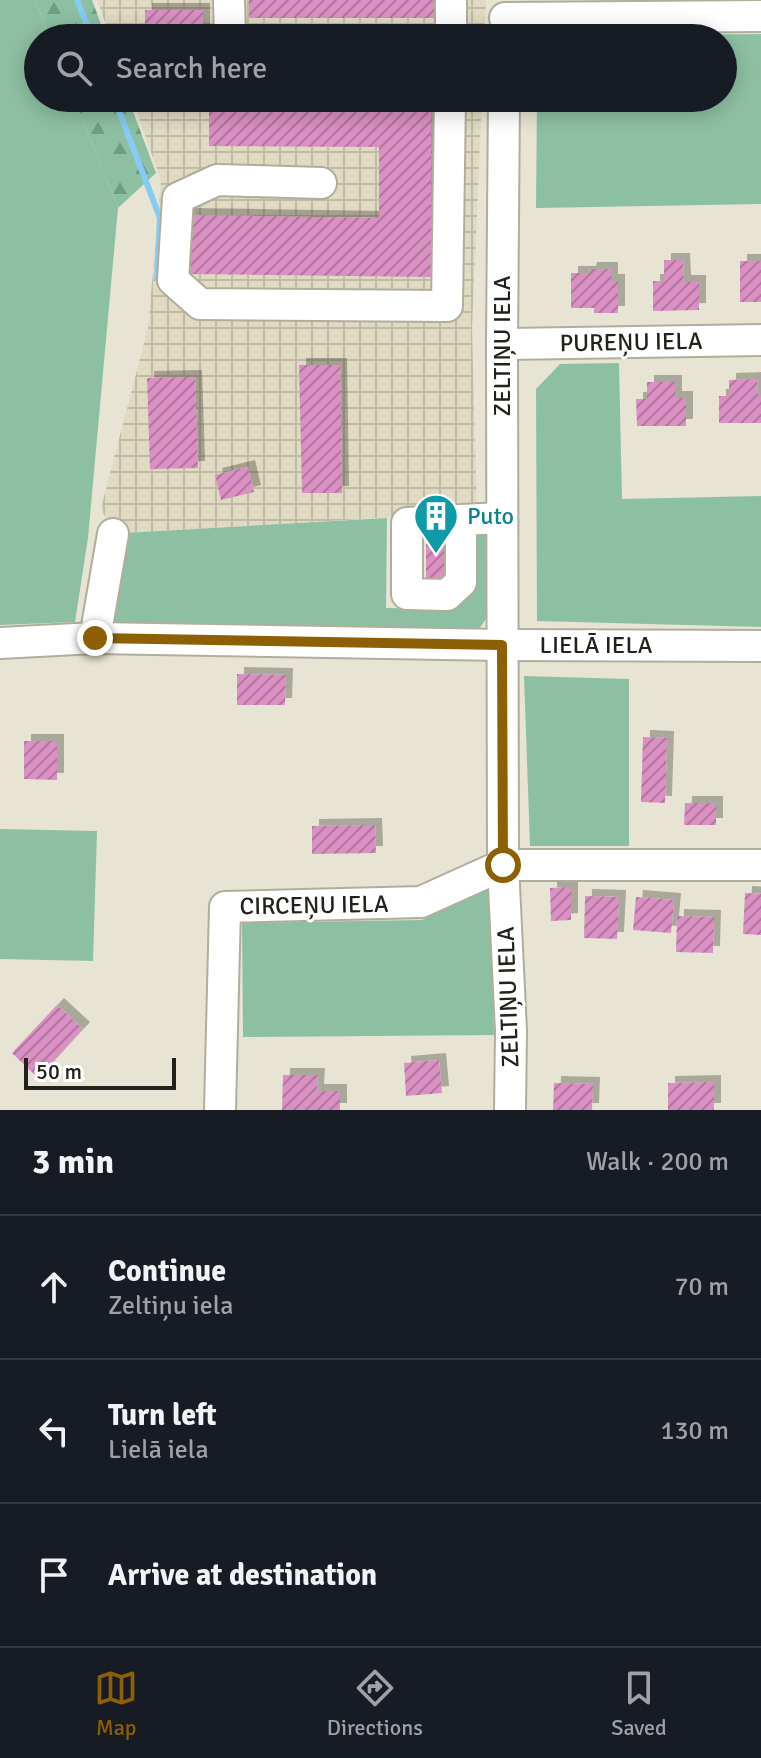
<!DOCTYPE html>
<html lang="en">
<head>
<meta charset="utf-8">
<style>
	:root { --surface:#171b24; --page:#20242c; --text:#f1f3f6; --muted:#9ea1a6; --line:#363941; --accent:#8d6005 }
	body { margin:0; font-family:Signika,sans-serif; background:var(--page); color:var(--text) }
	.scale { position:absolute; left:24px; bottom:20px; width:152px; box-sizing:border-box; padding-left:8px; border:4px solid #23211b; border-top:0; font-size:22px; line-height:28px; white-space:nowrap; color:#23211b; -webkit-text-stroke:6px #fff; paint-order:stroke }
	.stop { position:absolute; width:24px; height:24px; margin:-18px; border:6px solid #8d6005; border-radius:50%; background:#fff }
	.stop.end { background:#8d6005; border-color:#fff; box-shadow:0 2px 8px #0008 }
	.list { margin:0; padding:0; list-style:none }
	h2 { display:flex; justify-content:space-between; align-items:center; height:104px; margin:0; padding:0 32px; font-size:34px }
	h2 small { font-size:26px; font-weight:400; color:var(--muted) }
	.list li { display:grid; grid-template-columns:52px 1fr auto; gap:24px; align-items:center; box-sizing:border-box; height:144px; padding:0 32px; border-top:2px solid var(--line) }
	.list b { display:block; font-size:30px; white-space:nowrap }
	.list p { margin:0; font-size:26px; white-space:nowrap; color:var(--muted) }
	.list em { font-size:26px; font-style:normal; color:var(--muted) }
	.icon { flex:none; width:44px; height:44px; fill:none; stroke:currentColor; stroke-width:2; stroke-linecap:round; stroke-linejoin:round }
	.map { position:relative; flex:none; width:761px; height:1110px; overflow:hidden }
	.search { position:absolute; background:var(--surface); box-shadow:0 4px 20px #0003; left:24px; right:24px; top:24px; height:88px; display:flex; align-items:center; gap:20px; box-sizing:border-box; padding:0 28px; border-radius:44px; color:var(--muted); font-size:30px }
	.sheet { height:536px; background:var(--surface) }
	nav { display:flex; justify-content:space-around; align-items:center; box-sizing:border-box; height:112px; border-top:2px solid var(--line); background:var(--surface); font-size:22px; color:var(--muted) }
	nav a { display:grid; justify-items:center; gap:4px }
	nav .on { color:var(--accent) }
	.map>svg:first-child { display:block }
	.industrial { fill:url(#industrial-grid) }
	.grass { fill:#8dc0a3 }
	.forest { fill:url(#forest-firs) }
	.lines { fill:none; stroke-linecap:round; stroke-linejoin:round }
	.stream { stroke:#87cbf4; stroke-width:6 }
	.building { fill:url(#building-hatch); filter:url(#shadow) }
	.minor-casing { stroke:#b1ad9d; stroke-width:34 }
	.minor { stroke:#fff; stroke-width:30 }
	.route { stroke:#8d6005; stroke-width:10 }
	.labels { text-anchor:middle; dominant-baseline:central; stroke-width:6; stroke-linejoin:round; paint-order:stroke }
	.street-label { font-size:24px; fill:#23211b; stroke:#fff }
	.culture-label { font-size:24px; fill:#0d838f; stroke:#fff; text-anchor:start }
</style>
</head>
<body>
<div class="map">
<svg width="761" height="1110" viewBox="0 0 761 1110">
	<defs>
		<pattern id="industrial-grid" width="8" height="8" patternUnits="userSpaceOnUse" patternTransform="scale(2)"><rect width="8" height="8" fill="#e1dac2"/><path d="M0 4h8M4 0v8" fill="none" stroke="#c1bba6"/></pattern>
		<pattern id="forest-firs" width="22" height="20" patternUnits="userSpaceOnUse" patternTransform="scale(2)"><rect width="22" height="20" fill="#8dc0a3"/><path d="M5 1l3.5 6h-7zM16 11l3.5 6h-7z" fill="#739c84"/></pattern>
		<pattern id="building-hatch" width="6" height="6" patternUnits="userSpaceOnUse" patternTransform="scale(2)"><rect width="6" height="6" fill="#db90c3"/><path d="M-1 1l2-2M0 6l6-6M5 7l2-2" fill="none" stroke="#b1759e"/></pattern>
		<filter id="shadow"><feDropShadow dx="7" dy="-7" stdDeviation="0" flood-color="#0004"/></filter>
	</defs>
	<rect width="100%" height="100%" fill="#e8e4d3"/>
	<g class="industrial">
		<path d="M97,0h389l-2,38h-373z"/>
		<path d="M132,98h350l-10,230 5,184 -364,22 -12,-26 47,-180 13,-147z"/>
	</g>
	<g class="grass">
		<path d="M0,0h35l15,38h-12v60h36l44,110 -30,330 -13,84 -75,3z"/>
		<path d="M761,34v170l-225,4 1,-110h186v-60h-164l2,-2z"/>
		<path d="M619,363l3,136 139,-3v131l-224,-6 -1,-232 24,-25z"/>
		<path d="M387,518l-1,90 67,1 19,-18v-61l17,-1 1,84 -11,16 -11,5 -359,-12 16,-89z"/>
		<path d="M524,676l105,3v167h-99z"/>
		<path d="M0,829l97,2 -4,130 -93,-2z"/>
		<path d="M490,883l4,152 -251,2 -1,-114 180,-3z"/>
	</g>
	<g class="forest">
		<path d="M35,0h57l14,38h-56z"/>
		<path d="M74,98h54l28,75 -38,35z"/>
	</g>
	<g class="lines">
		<g class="stream">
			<path d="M77,0l15,38"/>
			<path d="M114,98l46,120 -3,60"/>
		</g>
	</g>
	<g class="building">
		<path d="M249,0h188l-1,18h-187z"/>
		<rect x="145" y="10" width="58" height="28"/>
		<path d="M209,98h222v179l-245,-3v-59l193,3v-71l-170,-1z"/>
		<path d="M664,260h19l1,22h15v28l-46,1v-30h11z"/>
		<rect x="740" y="261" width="21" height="41"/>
		<path d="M590,269h21v12h7v32h-24v-5h-23v-35h18z"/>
		<path d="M299,365h41l2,128h-40z"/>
		<path d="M195,377l3,91 -48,1 -3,-91z"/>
		<path d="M757,379l1,17h3v27h-42v-27h10v-16z"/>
		<path d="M647,382h28v16h11v28h-49l-1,-27h11z"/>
		<path d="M248,467l6,25 -33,8 -6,-25z"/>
		<rect x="426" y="528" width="21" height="55"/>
		<path d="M237,674l49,1 -1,30h-48z"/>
		<path d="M643,737l24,1 -2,65 -24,-1z"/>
		<path d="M24,741h33v39l-33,-1z"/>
		<path d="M685,803h31v22h-32z"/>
		<path d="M375,825l1,28 -64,1v-28z"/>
		<path d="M571,887v33l-20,1 -1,-33z"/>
		<path d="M745,893l16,1v41l-18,-1z"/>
		<path d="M585,896l34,1 -2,42 -33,-1z"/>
		<path d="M636,897l38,3 -3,33 -38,-3z"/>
		<path d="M677,916l37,1 -1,36 -37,-1z"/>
		<path d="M57,1005l26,24 -45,49 -26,-25z"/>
		<path d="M439,1060l3,33 -36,3 -2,-33z"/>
		<path d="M283,1075h35l-1,16h23v19h-58z"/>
		<path d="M714,1082v28h-46v-27z"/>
		<path d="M554,1083l39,1 -1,26h-39z"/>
	</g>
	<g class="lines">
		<g class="minor-casing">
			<g id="minor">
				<path d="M229,0l1,38"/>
				<path d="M505,18l256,-2"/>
				<path d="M451,38v-38"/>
				<path d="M504,98l-2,246 1,521 8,166 -1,79"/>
				<path d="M321,183l-104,-3 -39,18 -5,82 27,24 247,2 3,-208"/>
				<path d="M502,344l259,-4"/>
				<path d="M461,520l-54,3v71l40,1 14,-13v-62l41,-2"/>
				<path d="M95,638l18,-104"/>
				<path d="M0,643l95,-5 407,7 259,1"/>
				<path d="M220,1110l5,-203 196,-5 82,-37h258"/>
			</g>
		</g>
		<use href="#minor" class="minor"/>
	</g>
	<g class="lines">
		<path class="route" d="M95,638l407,7 1,220"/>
	</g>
	<defs>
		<g id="building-pin" transform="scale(2.3)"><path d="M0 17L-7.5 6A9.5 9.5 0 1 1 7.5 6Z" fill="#0f9aa8" stroke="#fff"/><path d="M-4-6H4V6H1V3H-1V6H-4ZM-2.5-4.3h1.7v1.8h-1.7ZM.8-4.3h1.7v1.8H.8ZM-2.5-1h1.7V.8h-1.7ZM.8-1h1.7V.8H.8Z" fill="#fff"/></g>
	</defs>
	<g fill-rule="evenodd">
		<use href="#building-pin" x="436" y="516"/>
	</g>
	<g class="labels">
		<g class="street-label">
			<text transform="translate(631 342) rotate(-1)">PUREŅU IELA</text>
			<text transform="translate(502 346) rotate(-90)">ZELTIŅU IELA</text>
			<text x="596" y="645">LIELĀ IELA</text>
			<text transform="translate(314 905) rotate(-1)">CIRCEŅU IELA</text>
			<text transform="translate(508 997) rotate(-92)">ZELTIŅU IELA</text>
		</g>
		<g class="culture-label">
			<text x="467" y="516">Puto</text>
		</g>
	</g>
</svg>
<div class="scale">50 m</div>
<div class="stop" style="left:503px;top:865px"></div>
<div class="stop end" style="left:95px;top:638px"></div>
<div class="search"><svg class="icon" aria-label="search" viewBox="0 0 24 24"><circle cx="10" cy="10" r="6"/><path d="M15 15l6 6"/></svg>Search here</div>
</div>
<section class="sheet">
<h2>3 min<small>Walk · 200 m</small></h2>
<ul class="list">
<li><svg class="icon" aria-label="ahead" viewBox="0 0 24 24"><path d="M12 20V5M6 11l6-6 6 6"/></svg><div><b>Continue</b><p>Zeltiņu iela</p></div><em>70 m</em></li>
<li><svg class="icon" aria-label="left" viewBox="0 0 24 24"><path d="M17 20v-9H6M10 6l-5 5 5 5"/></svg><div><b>Turn left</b><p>Lielā iela</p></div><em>130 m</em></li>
<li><svg class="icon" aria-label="arrive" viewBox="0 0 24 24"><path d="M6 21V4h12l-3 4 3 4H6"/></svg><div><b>Arrive at destination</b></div></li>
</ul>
</section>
<nav>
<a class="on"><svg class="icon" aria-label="map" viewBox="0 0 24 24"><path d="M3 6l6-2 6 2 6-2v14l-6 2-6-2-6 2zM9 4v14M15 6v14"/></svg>Map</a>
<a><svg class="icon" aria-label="directions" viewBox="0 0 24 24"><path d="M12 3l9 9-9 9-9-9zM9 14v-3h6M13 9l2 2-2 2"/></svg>Directions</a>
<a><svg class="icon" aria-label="saved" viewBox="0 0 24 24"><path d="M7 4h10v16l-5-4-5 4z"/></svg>Saved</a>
</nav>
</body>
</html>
